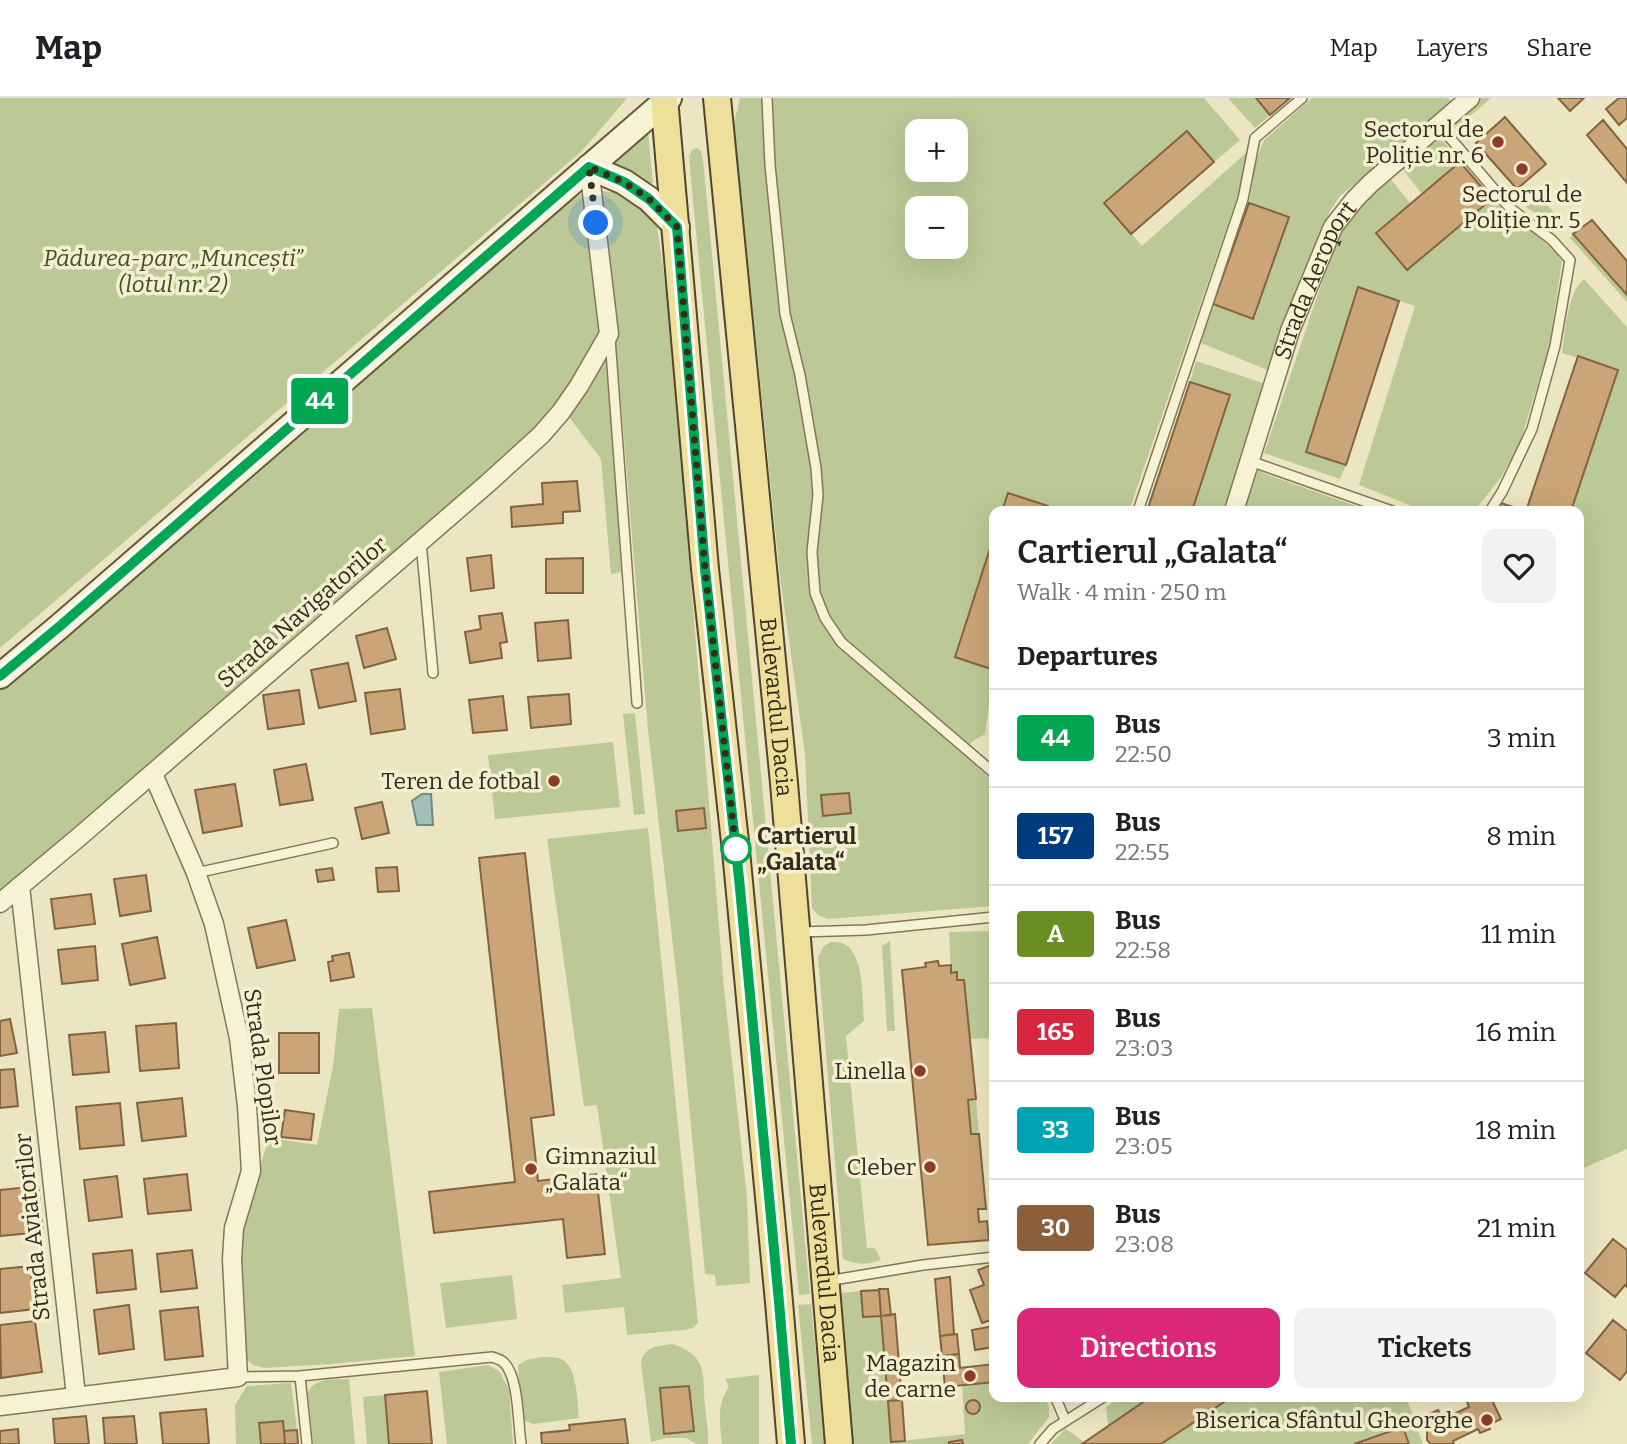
<!DOCTYPE html>
<meta charset="utf-8">
<style>
:root{--surface:#fff;--page:#f2f2f2;--text:#202124;--muted:#757577;--line:#e0e0e0;--accent:#db2777}
body{margin:0;font-family:Bitter,serif;background:var(--page);color:var(--text);height:100vh;display:flex;flex-direction:column;font-size:26px;white-space:nowrap}
*{box-sizing:border-box;margin:0}
p{font-size:23px;color:var(--muted)}
.icon{flex:none;width:38px;height:38px;fill:none;stroke:currentColor;stroke-width:2;stroke-linecap:round;stroke-linejoin:round}
.map{position:relative;flex:1;overflow:hidden}
.side{position:absolute;left:989px;top:408px;width:595px;height:896px;display:flex;flex-direction:column;background:var(--surface);border-radius:14px;box-shadow:0 7px 28px #0002}
.side>*{flex:none}
.badge{padding:0 14px;border-radius:5px;font-size:24px;line-height:46px}
.fabs{position:absolute;left:905px;top:21px;display:grid;gap:14px}
.fabs a{display:grid;place-items:center;width:63px;height:63px;border-radius:14px;background:var(--surface);box-shadow:0 7px 28px #0002;font-size:35px}
.you{position:absolute;width:35px;height:35px;margin:-18px;border:5px solid #fff;border-radius:50%;background:#1a73e8;box-shadow:0 0 0 10px #1a73e833}
.map>.badge{position:absolute;translate:-50% -50%;box-shadow:0 0 0 4px #fff}
h2{padding:0 28px;font-size:26px;line-height:63px}
.round{display:grid;place-items:center;flex:none;width:74px;height:74px;border-radius:14px;background:var(--page)}
.head{display:flex;align-items:center;justify-content:space-between;height:119px;padding:0 28px}
h1{font-size:33px;font-weight:600;line-height:52px}
.button{display:flex;gap:14px;margin-top:auto;padding:14px 28px}
.button a{flex:1;height:80px;border-radius:14px;background:var(--accent);color:#fff;font-size:28px;font-weight:600;line-height:80px;text-align:center}
.button a+a{background:var(--page);color:var(--text)}
ul{padding:0;list-style:none}
li{display:flex;align-items:center;gap:21px;height:98px;padding:0 28px;border-top:2px solid var(--line)}
li div{flex:1}
li b{display:block;font-size:26px}
li em{font-style:normal}
li .badge{min-width:77px;font-weight:700;text-align:center}
header{display:flex;align-items:center;gap:42px;box-sizing:border-box;height:98px;padding:0 35px;background:var(--surface);border-bottom:2px solid var(--line)}
header strong{font-size:33px}
nav{display:flex;gap:38px;margin-inline-start:auto;font-size:24px}
.map>svg:first-child{display:block}
.green{fill:#bcc996;fill-rule:evenodd}
.water{fill:#a4beba;stroke:#6b8c88;stroke-width:2}
.building{fill:#c9a578;stroke:#836440;stroke-width:2}
.lines{fill:none;stroke-linecap:round;stroke-linejoin:round}
.lane-casing{stroke:#847759;stroke-width:12}
.street-casing{stroke:#847759;stroke-width:21}
.secondary-casing{stroke:#66583d;stroke-width:28}
.primary-casing{stroke:#52442e;stroke-width:30}
.lane{stroke:#f7f2d4;stroke-width:9}
.street{stroke:#f7f2d4;stroke-width:18}
.secondary{stroke:#f7f2d4;stroke-width:24}
.primary{stroke:#eee09a;stroke-width:26}
.line-casing{stroke:#fff;stroke-width:16}
.line{stroke:#00a651;stroke-width:10}
.walk{stroke:#352c1d;stroke-width:7;stroke-dasharray:0 12.6}
.poi-dot{fill:#913a2c;stroke:#f4efd0;stroke-width:2.5}
.stop-dot{fill:#fff;stroke:#00a651;stroke-width:3.5}
.labels{text-anchor:middle;stroke-width:7;stroke-linejoin:round;paint-order:stroke}
.poi-label{font-size:23px;fill:#352c1d;stroke:#f4efd0;text-anchor:end}
.park-label{font-size:23px;font-style:italic;fill:#3f5025;stroke:#f4efd0}
.street-label{font-size:23px;fill:#352c1d;stroke:#f4efd0}
.stop-label{font-size:23px;font-weight:bold;fill:#352c1d;stroke:#f4efd0;text-anchor:start}
</style>
<header>
<strong>Map</strong>
<nav><a>Map</a><a>Layers</a><a>Share</a></nav>
</header>
<div class="map">
<svg width="1627" height="1346" viewBox="0 0 1627 1346">
<rect width="100%" height="100%" fill="#ece5c1"/>
<!-- green -->
<path class="green" d="M 0,0 L 627,0 L 582,53 L 0,550 Z
M 740,0 L 1204,0 L 1240,42 L 1214,64 L 1187,34 L 1105,105 L 1142,148 L 1247,54 L 1237,100 L 1129,413 L 1058,413 L 1048,408 L 1008,395 L 1002,413 L 994,413 L 994,438 L 955,559 L 994,572 L 985,636 L 973,643 L 962,654 L 994,684 L 994,808 L 828,821 L 818,817 L 812,810 L 805,656 L 780,479 L 734,25 ZM 917,33 L 956,33 L 956,72 L 917,72 ZM 917,110 L 956,110 L 956,149 L 917,149 Z
M 1228,0 L 1256,0 L 1270,17 L 1255,30 Z
M 1312,0 L 1448,0 L 1452,5 L 1340,98 L 1330,113 L 1270,273 L 1201,245 L 1213,206 L 1252,220 L 1288,119 L 1249,105 L 1256,63 L 1264,42 Z
M 1478,0 L 1491,0 L 1455,31 L 1456,20 Z
M 645,32 L 648,35 L 653,85 L 650,86 C 636,76 623,71 606,69 Z
M 1438,36 L 1460,64 L 1422,96 L 1400,68 Z
M 697,50 L 701,53 L 703,61 L 810,1196 L 799,1197 L 693,103 L 689,58 L 692,52 Z
M 1389,79 L 1411,106 L 1376,135 L 1492,101 L 1555,153 L 1562,163 L 1549,249 L 1520,345 L 1500,381 L 1478,408 L 1470,413 L 1425,413 L 1359,387 L 1415,208 L 1359,190 L 1306,353 L 1346,367 L 1340,381 L 1264,355 L 1338,137 L 1355,109 Z
M 600,93 L 614,94 L 631,100 L 645,109 L 657,128 L 665,184 L 684,398 L 724,890 L 747,1100 L 750,1185 L 716,1188 L 715,1177 L 705,1176 L 678,891 L 648,632 L 615,232 Z
M 581,96 L 586,103 L 600,235 L 569,291 L 526,342 L 363,480 L 0,797 L 0,588 L 561,109 Z
M 1538,97 L 1562,123 L 1556,129 L 1526,109 Z
M 1573,136 L 1627,197 L 1627,204 L 1570,140 Z
M 1584,181 L 1627,229 L 1627,1051 L 1579,1072 L 1578,413 L 1571,413 L 1618,272 L 1562,255 C 1565,234 1567,195 1584,181 Z
M 607,249 L 621,474 L 611,476 L 601,361 L 568,318 Z
M 1196,263 L 1269,287 L 1227,413 L 1192,413 L 1230,297 L 1190,284 Z
M 1258,372 L 1271,378 L 1370,413 L 1244,413 Z
M 635,615 L 645,716 L 634,717 L 623,616 Z
M 613,644 L 620,709 L 495,721 L 488,657 Z
M 648,730 L 698,1225 L 693,1230 L 685,1232 L 627,1237 L 624,1209 L 565,1215 L 562,1187 L 621,1180 L 597,1007 L 584,1008 L 547,741 Z
M 994,833 L 994,940 L 970,941 L 964,882 L 957,882 L 956,874 L 951,875 L 949,834 Z
M 890,843 L 895,933 L 887,933 L 882,848 Z
M 831,844 C 832,844 841,844 842,845 C 865,853 862,903 864,923 L 846,938 L 867,1150 L 875,1150 L 881,1162 C 867,1167 856,1167 843,1161 L 818,859 L 824,848 Z
M 372,910 L 415,1258 L 331,1266 L 264,1270 L 253,1267 L 243,1257 L 236,1145 L 269,1040 L 317,1047 L 333,968 L 339,911 Z
M 976,1001 L 979,1036 L 971,1036 L 968,1002 Z
M 512,1177 L 517,1221 L 446,1230 L 440,1185 Z
M 861,1193 L 863,1219 L 881,1218 L 891,1344 L 965,1336 L 962,1287 L 994,1284 L 994,1298 L 1045,1299 L 1049,1309 L 1049,1319 L 1028,1346 L 852,1346 L 841,1224 L 841,1195 Z
M 811,1206 L 825,1346 L 812,1346 L 798,1207 Z
M 673,1246 C 709,1259 702,1276 705,1308 C 706,1320 709,1334 708,1346 L 697,1346 L 686,1340 L 666,1340 L 651,1344 L 641,1265 C 644,1248 658,1248 673,1246 Z
M 542,1259 C 547,1259 554,1259 559,1260 C 578,1266 577,1303 579,1320 L 533,1326 L 525,1323 L 521,1312 L 518,1267 L 527,1262 Z
M 488,1267 L 499,1273 L 509,1291 L 513,1346 L 447,1346 L 439,1274 Z
M 759,1277 L 759,1346 L 722,1346 C 720,1324 716,1309 729,1289 L 725,1281 Z
M 349,1281 L 355,1346 L 313,1346 L 308,1294 C 316,1279 333,1282 349,1281 Z
M 291,1285 L 297,1332 L 284,1333 L 259,1326 L 261,1346 L 236,1346 L 235,1307 L 247,1288 Z
M 385,1297 L 389,1346 L 367,1346 L 363,1299 Z
M 1233,1298 L 1406,1299 L 1423,1346 L 1161,1346 Z
M 1121,1299 L 1152,1299 L 1108,1328 L 1106,1309 Z
M 1065,1331 L 1066,1331 L 1084,1344 L 1082,1346 L 1051,1346 Z"/>
<!-- water -->
<path class="water" d="M 422,696 L 431,696 L 433,727 L 417,727 L 412,703 Z"/>
<!-- building -->
<path class="building" d="M 1256,0 L 1290,0 L 1270,17 Z
M 1558,0 L 1584,0 L 1570,13 Z
M 1619,0 L 1627,0 L 1627,20 L 1619,27 L 1606,11 Z
M 1505,19 L 1546,66 L 1517,91 L 1476,45 Z
M 1603,22 L 1627,51 L 1627,85 L 1587,37 Z
M 1187,33 L 1214,64 L 1131,136 L 1104,105 Z
M 1460,64 L 1492,101 L 1407,172 L 1376,135 Z
M 1249,105 L 1289,119 L 1253,221 L 1213,206 Z
M 1592,122 L 1627,163 L 1627,197 L 1573,136 Z
M 1358,189 L 1399,203 L 1346,367 L 1306,354 Z
M 1578,258 L 1618,272 L 1571,413 L 1498,413 L 1501,405 L 1526,413 Z
M 1190,284 L 1230,297 L 1192,413 L 1147,413 Z
M 577,383 L 580,413 L 563,414 L 563,425 L 512,429 L 511,409 L 543,406 L 542,385 Z
M 1008,395 L 1048,408 L 1047,413 L 1002,413 Z
M 994,438 L 994,572 L 955,559 Z
M 491,457 L 494,490 L 471,493 L 467,460 Z
M 583,460 L 583,495 L 546,495 L 546,461 Z
M 502,515 L 507,544 L 500,545 L 502,560 L 470,565 L 465,534 L 481,531 L 479,518 Z
M 568,522 L 571,560 L 538,563 L 535,525 Z
M 387,530 L 396,561 L 364,570 L 356,538 Z
M 348,565 L 356,603 L 319,610 L 311,572 Z
M 400,591 L 405,631 L 371,636 L 365,595 Z
M 299,592 L 304,626 L 268,631 L 263,597 Z
M 569,596 L 571,626 L 531,630 L 528,599 Z
M 503,598 L 507,632 L 473,635 L 469,602 Z
M 306,666 L 313,702 L 280,707 L 274,672 Z
M 235,686 L 242,728 L 203,735 L 195,692 Z
M 849,695 L 851,715 L 823,718 L 821,697 Z
M 382,704 L 389,735 L 362,741 L 355,710 Z
M 704,710 L 706,730 L 678,733 L 676,713 Z
M 525,755 L 554,1017 L 531,1020 L 538,1083 L 596,1076 L 605,1156 L 567,1160 L 563,1121 L 434,1135 L 429,1094 L 515,1084 L 479,760 Z
M 397,769 L 399,793 L 378,794 L 376,770 Z
M 332,770 L 334,782 L 318,784 L 316,772 Z
M 146,777 L 151,813 L 120,818 L 114,781 Z
M 91,796 L 95,826 L 55,831 L 51,801 Z
M 286,822 L 295,862 L 257,870 L 248,830 Z
M 157,839 L 165,880 L 130,887 L 122,846 Z
M 95,848 L 98,882 L 62,886 L 58,852 Z
M 349,855 L 354,879 L 331,883 L 328,864 L 333,863 L 332,858 Z
M 938,863 L 939,868 L 951,867 L 951,875 L 957,874 L 957,882 L 964,882 L 976,1001 L 968,1002 L 971,1036 L 979,1036 L 986,1111 L 978,1111 L 979,1124 L 987,1123 L 989,1142 L 928,1147 L 902,872 L 926,869 L 925,865 Z
M 10,921 L 17,955 L 0,958 L 0,923 Z
M 176,925 L 179,970 L 140,973 L 136,928 Z
M 105,934 L 109,974 L 73,977 L 69,937 Z
M 279,935 L 319,935 L 319,975 L 279,975 Z
M 14,971 L 18,1008 L 0,1010 L 0,972 Z
M 182,1000 L 186,1038 L 142,1043 L 137,1005 Z
M 120,1005 L 124,1047 L 80,1051 L 76,1009 Z
M 285,1012 L 314,1016 L 311,1042 L 281,1039 Z
M 187,1076 L 191,1112 L 148,1116 L 144,1081 Z
M 117,1078 L 122,1119 L 89,1123 L 84,1082 Z
M 38,1088 L 43,1134 L 0,1138 L 0,1092 Z
M 1613,1141 L 1627,1152 L 1627,1189 L 1625,1187 L 1615,1199 L 1585,1175 Z
M 132,1152 L 136,1191 L 97,1195 L 93,1156 Z
M 192,1152 L 197,1190 L 161,1194 L 157,1156 Z
M 991,1167 L 994,1174 L 994,1221 L 982,1225 L 970,1192 L 984,1187 L 978,1172 Z
M 30,1168 L 35,1211 L 0,1215 L 0,1171 Z
M 950,1179 L 954,1236 L 940,1238 L 935,1181 Z
M 879,1191 L 888,1191 L 891,1217 L 881,1218 Z
M 879,1192 L 881,1218 L 863,1219 L 861,1193 Z
M 129,1207 L 134,1251 L 99,1256 L 94,1212 Z
M 198,1209 L 203,1258 L 165,1262 L 160,1213 Z
M 895,1216 L 902,1302 L 888,1303 L 881,1218 Z
M 1613,1222 L 1627,1233 L 1627,1273 L 1620,1282 L 1586,1255 Z
M 35,1223 L 42,1274 L 1,1280 L 0,1227 Z
M 994,1228 L 994,1249 L 975,1252 L 972,1232 Z
M 957,1236 L 959,1256 L 942,1258 L 940,1238 Z
M 959,1256 L 960,1270 L 994,1266 L 994,1284 L 945,1289 L 942,1258 Z
M 689,1288 L 694,1333 L 664,1336 L 660,1290 Z
M 427,1293 L 432,1346 L 389,1346 L 385,1297 Z
M 1152,1298 L 1233,1298 L 1161,1346 L 1082,1346 Z
M 1488,1298 L 1490,1298 L 1501,1321 L 1488,1327 L 1490,1331 L 1480,1335 L 1478,1331 L 1453,1343 L 1454,1346 L 1431,1346 L 1427,1342 L 1427,1333 L 1432,1327 L 1427,1317 L 1438,1312 L 1443,1321 L 1469,1309 L 1467,1304 L 1476,1300 L 1478,1303 Z
M 902,1302 L 905,1343 L 891,1344 L 888,1303 Z
M966 1309a7 7 0 1 1 14 0a7 7 0 1 1-14 0Z
M 206,1311 L 209,1346 L 163,1346 L 160,1315 Z
M 86,1318 L 89,1346 L 55,1346 L 53,1321 Z
M 134,1318 L 137,1346 L 105,1346 L 103,1320 Z
M 625,1321 L 628,1346 L 542,1346 L 541,1335 L 570,1332 L 569,1327 Z
M 283,1323 L 285,1346 L 261,1346 L 259,1325 Z
M 1403,1329 L 1409,1346 L 1354,1346 Z
M 18,1331 L 19,1346 L 0,1346 L 0,1333 Z
M 297,1332 L 298,1346 L 285,1346 L 284,1333 Z
M 962,1342 L 963,1346 L 949,1346 L 949,1344 Z"/>
<g class="lines">
<!-- lane casing -->
<g class="lane-casing">
<path id="lane" d="M 767,0 L 770,67 L 785,216 L 800,277 L 816,370 L 818,397 L 812,454 L 815,495 L 825,520 L 841,544 L 994,675
M 1439,27 L 1510,110 L 1552,142 L 1570,162 L 1555,248 L 1532,331 L 1502,394 L 1490,413
M 610,240 L 637,605
M 1250,363 L 1392,413
M 1138,413 L 1243,101 L 1255,40 L 1302,0
M 421,444 L 433,575
M 196,775 L 333,745
M 800,834 L 866,832 L 994,819
M 827,1183 L 923,1167 L 994,1159
M 300,1278 L 307,1346
M 238,1279 L 300,1278 L 492,1259 C 495,1260 499,1261 502,1263 C 519,1275 518,1326 521,1346
M 1055,1298 L 1065,1322
M 1040,1346 L 1053,1331 L 1105,1298"/>
</g>
<!-- street casing -->
<g class="street-casing">
<g id="street">
<path id="s1" d="M 1234,413 L 1290,233 L 1333,129 L 1355,101 L 1371,85 L 1470,0"/>
<path d="M 20,788 L 76,1298"/>
<path d="M 0,805 L 79,739 L 487,386 L 541,337 L 561,314 L 579,288 L 609,236 L 589,69"/>
<path d="M 0,1308 L 238,1279 L 232,1161 L 234,1130 L 251,1073 L 247,1008 L 239,940 L 214,826 L 196,775 L 153,676"/>
</g>
</g>
<!-- secondary casing -->
<g class="secondary-casing">
<path id="secondary" d="M 589,69 L 624,84 L 649,101 L 677,129
M 0,578 L 60,528 L 669,0"/>
</g>
<!-- primary casing -->
<g class="primary-casing">
<g id="primary">
<path d="M 664,0 L 705,471 L 736,753 L 779,1204 L 791,1346"/>
<path id="s2" d="M 717,0 L 784,685 L 839,1346"/>
</g>
</g>
<!-- lane -->
<use href="#lane" class="lane"/>
<!-- street -->
<use href="#street" class="street"/>
<!-- secondary -->
<use href="#secondary" class="secondary"/>
<!-- primary -->
<use href="#primary" class="primary"/>
</g>
<g class="lines">
<!-- line casing -->
<g class="line-casing">
<path id="line" d="M 0,578 L 60,528 L 589,69 L 624,84 L 649,101 L 677,129 L 705,471 L 739,780 L 779,1204 L 791,1346"/>
</g>
<!-- line -->
<use href="#line" class="line"/>
<!-- walk -->
<path class="walk" d="M 596,125 L 589,69 L 624,84 L 649,101 L 677,129 L 705,471 L 736,753 L 736,751"/>
</g>
<!-- markers -->
<g class="poi-dot">
<circle cx="1498" cy="44" r="7"/>
<circle cx="1522" cy="71" r="7"/>
<circle cx="554" cy="683" r="7"/>
<circle cx="920" cy="973" r="7"/>
<circle cx="930" cy="1069" r="7"/>
<circle cx="531" cy="1071" r="7"/>
<circle cx="970" cy="1278" r="7"/>
<circle cx="1487" cy="1322" r="7"/>
</g>
<circle class="stop-dot" cx="736" cy="751" r="14"/>
<g class="labels">
<!-- poi labels -->
<g class="poi-label">
<text x="1484" y="39">Sectorul de<tspan x="1484" dy="26">Poliție nr. 6</tspan></text>
<text x="1522" y="104" text-anchor="middle">Sectorul de<tspan x="1522" dy="26">Poliție nr. 5</tspan></text>
<text x="540" y="691">Teren de fotbal</text>
<text x="906" y="981">Linella</text>
<text x="545" y="1066" text-anchor="start">Gimnaziul<tspan x="545" dy="26">„Galata“</tspan></text>
<text x="916" y="1077">Cleber</text>
<text x="956" y="1273">Magazin<tspan x="956" dy="26">de carne</tspan></text>
<text x="1473" y="1330">Biserica Sfântul Gheorghe</text>
</g>
<!-- park labels -->
<g class="park-label">
<text x="173" y="168">Pădurea-parc „Muncești”<tspan x="173" dy="26">(lotul nr. 2)</tspan></text>
</g>
<!-- street labels -->
<g class="street-label">
<text dy="8" stroke="none"><textPath href="#s1" startOffset="245">Strada Aeroport</textPath></text>
<text transform="translate(302 514) rotate(-41)" y="8">Strada Navigatorilor</text>
<text dy="8" stroke="none"><textPath href="#s2" startOffset="612">Bulevardul Dacia</textPath></text>
<text transform="translate(263 969) rotate(82)" y="8">Strada Plopilor</text>
<text transform="translate(32 1129) rotate(-96)" y="8">Strada Aviatorilor</text>
<text dy="8" stroke="none"><textPath href="#s2" startOffset="1180">Bulevardul Dacia</textPath></text>
</g>
<!-- stop labels -->
<g class="stop-label">
<text x="757" y="746">Cartierul<tspan x="757" dy="26">„Galata“</tspan></text>
</g>
</g>
</svg>
<div class="fabs">
<a>+</a>
<a>−</a>
</div>
<div class="you" style="left:596px;top:125px"></div>
<b class="badge" style="left:320px;top:303px;background:#00a651;color:#fff">44</b>
<section class="side">
<div class="head"><div><h1>Cartierul „Galata“</h1><p>Walk · 4 min · 250 m</p></div><a class="round"><svg class="icon" aria-label="heart" viewBox="0 0 24 24"><path d="M12 20l-8-8c-3-5 5-10 8-4 3-6 11-1 8 4z"/></svg></a></div>
<h2>Departures</h2>
<ul>
<li><span class="badge" style="background:#00a651;color:#fff">44</span><div><b>Bus</b><p>22:50</p></div><em>3 min</em></li>
<li><span class="badge" style="background:#003b80;color:#fff">157</span><div><b>Bus</b><p>22:55</p></div><em>8 min</em></li>
<li><span class="badge" style="background:#6b8e23;color:#fff">A</span><div><b>Bus</b><p>22:58</p></div><em>11 min</em></li>
<li><span class="badge" style="background:#d7263d;color:#fff">165</span><div><b>Bus</b><p>23:03</p></div><em>16 min</em></li>
<li><span class="badge" style="background:#00a3b4;color:#fff">33</span><div><b>Bus</b><p>23:05</p></div><em>18 min</em></li>
<li><span class="badge" style="background:#8b5e3c;color:#fff">30</span><div><b>Bus</b><p>23:08</p></div><em>21 min</em></li>
</ul>
<div class="button"><a>Directions</a><a>Tickets</a></div>
</section>
</div>
